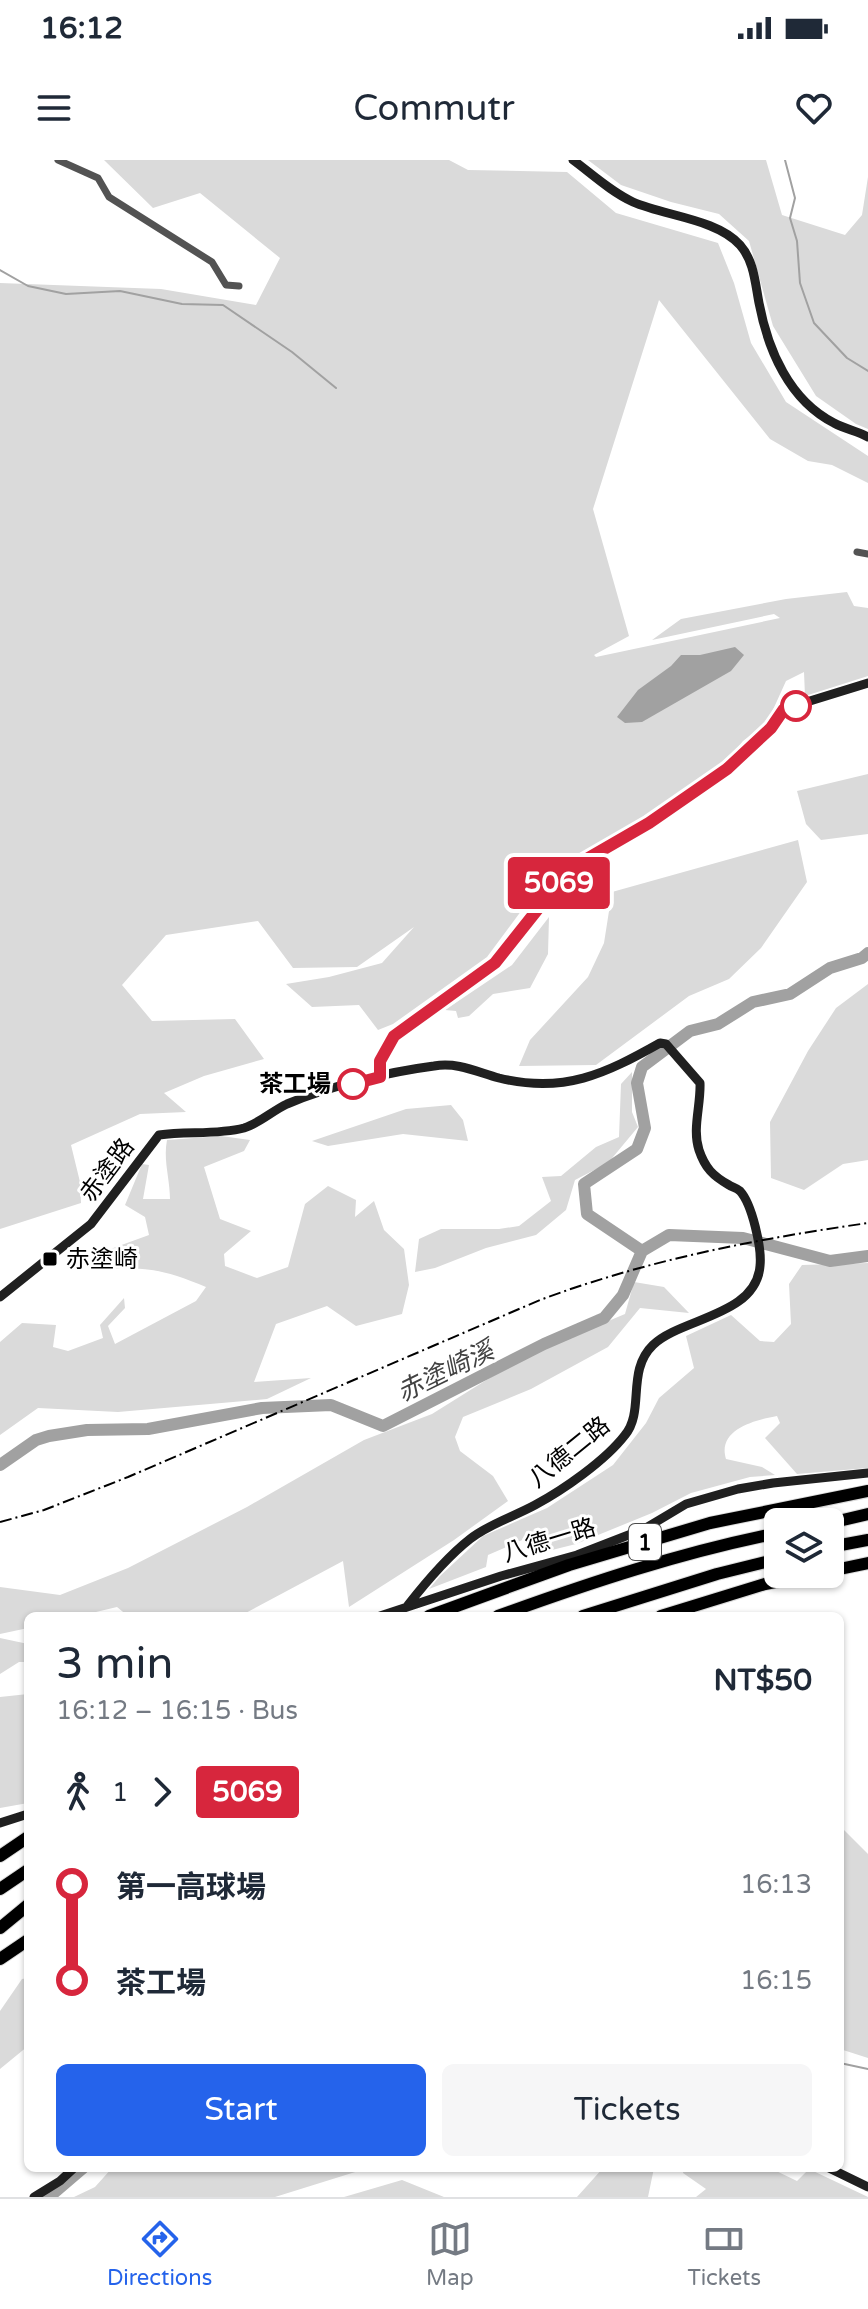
<!DOCTYPE html>
<meta charset="utf-8">
<style>
:root{--surface:#fff;--page:#f6f6f7;--text:#1f2937;--muted:#747a83;--line:#e0e1e3;--accent:#2563eb}
body{margin:0;font-family:"Varela Round","Noto Sans TC",sans-serif;background:var(--page);color:var(--text);height:100vh;display:flex;flex-direction:column;font-size:30px;white-space:nowrap}
*{box-sizing:border-box;margin:0}
p{font-size:26px;color:var(--muted)}
.icon{flex:none;width:44px;height:44px;fill:none;stroke:currentColor;stroke-width:2;stroke-linecap:round;stroke-linejoin:round}
.map{position:relative;flex:1;overflow:hidden}
.side{position:absolute;left:24px;top:1452px;width:820px;height:560px;display:flex;flex-direction:column;background:var(--surface);border-radius:12px;box-shadow:0 2px 6px #0004}
.side>*{flex:none}
.badge{padding:0 16px;border-radius:6px;font-size:28px;line-height:52px}
.fabs{position:absolute;left:764px;top:1348px;display:grid;gap:16px}
.fabs a{display:grid;place-items:center;width:80px;height:80px;border-radius:12px;background:var(--surface);box-shadow:0 2px 6px #0004;font-size:40px}
.map>.badge{position:absolute;translate:-50% -50%;box-shadow:0 0 0 4px #fff}
.legs{display:flex;align-items:center;gap:12px;height:88px;padding:0 32px;font-size:26px}
.legs p{margin-inline-start:auto}
.summary{display:flex;align-items:center;justify-content:space-between;height:136px;padding:0 32px}
h1{font-size:44px;font-weight:600;line-height:60px}
.button{display:flex;gap:16px;margin-top:auto;padding:16px 32px}
.button a{flex:1;height:92px;border-radius:12px;background:var(--accent);color:#fff;font-size:32px;font-weight:600;line-height:92px;text-align:center}
.button a+a{background:var(--page);color:var(--text)}
ul{padding:0 32px;list-style:none}
li{display:flex;align-items:center;gap:28px;height:96px;font-size:30px}
li i{display:grid;place-items:center;width:12px;height:100%;margin:0 10px;background:currentColor}
li i::after{content:'';width:20px;height:20px;margin:-10px;border:6px solid;border-radius:50%;background:var(--surface)}
li p{margin-inline-start:auto}
li:first-child i{background:linear-gradient(#0000 50%,currentColor 0)}
li:last-child i{background:linear-gradient(currentColor 50%,#0000 0)}
.status{display:flex;justify-content:space-between;align-items:center;height:56px;padding:0 40px;background:var(--surface);direction:ltr}
.status svg{height:22px;fill:currentColor}
header{display:flex;justify-content:space-between;align-items:center;height:104px;padding:0 32px;background:var(--surface);font-size:36px;font-weight:600}
.dock{display:flex;justify-content:space-around;align-items:center;height:112px;border-top:2px solid var(--line);background:var(--surface);font-size:22px;color:var(--muted)}
.dock a{display:grid;justify-items:center;gap:4px}
.dock .active{color:var(--accent)}
.map>svg:first-child{display:block}
.green{fill:#dadada}
.water{fill:#a1a1a1}
.lines{fill:none;stroke-linecap:round;stroke-linejoin:round}
.stream{stroke:#a1a1a1;stroke-width:2}
.river{stroke:#a1a1a1;stroke-width:12}
.highway-casing{stroke:#dbdbdb;stroke-width:14}
.street{stroke:#535353;stroke-width:7}
.secondary{stroke:#202020;stroke-width:9}
.highway{stroke:#000;stroke-width:12}
.rail{stroke:#000;stroke-width:2;stroke-dasharray:12 4 2 4;stroke-linecap:butt}
.line-1-casing{stroke:#fff;stroke-width:18}
.line-1{stroke:#d7263d;stroke-width:12}
.stop-1-dot{fill:#fff;stroke:#d7263d;stroke-width:4}
.poi-dot{fill:#000;stroke:#fff;stroke-width:3}
.labels{text-anchor:middle;stroke-width:6;stroke-linejoin:round;paint-order:stroke}
.shield{fill:#fff;stroke:#4c4c4c;stroke-width:2}
.shield-label{font-size:22px;font-weight:bold;fill:#000}
.stop-label{font-size:24px;font-weight:bold;fill:#000;stroke:#fff;text-anchor:end}
.street-label{font-size:24px;fill:#000;stroke:#fff}
.poi-label{font-size:24px;fill:#000;stroke:#fff;text-anchor:start}
.water-label{font-size:26px;font-style:italic;fill:#424242;stroke:#fff}
</style>
<div class="status"><b>16:12</b><svg viewBox="0 0 49 12"><path d="M0 12V9h3v3zM5 12V6h3v6zM10 12V3h3v9zM15 12V0h3v12zM26 1h20v11H26zM47 4h2v5h-2z"/></svg></div>
<header><svg class="icon" aria-label="menu" viewBox="0 0 24 24"><path d="M4 6h16M4 12h16M4 18h16"/></svg>Commutr<svg class="icon" aria-label="heart" viewBox="0 0 24 24"><path d="M12 20l-8-8c-3-5 5-10 8-4 3-6 11-1 8 4z"/></svg></header>
<div class="map">
<svg width="868" height="2037" viewBox="0 0 868 2037">
<rect width="100%" height="100%" fill="#fff"/>
<!-- green -->
<path class="green" d="M 104,0 L 449,0 L 468,10 L 567,12 L 616,53 L 718,83 L 734,123 L 751,183 L 786,242 L 868,296 L 868,323 L 832,305 L 808,301 L 770,279 L 659,140 L 593,349 L 629,476 L 594,495 L 596,497 L 780,458 L 774,454 L 652,480 L 681,459 L 786,439 L 847,432 L 854,446 L 868,448 L 868,516 L 805,536 L 804,512 L 786,521 L 767,563 L 743,581 L 730,597 L 659,649 L 547,716 L 487,797 L 393,864 L 378,870 L 359,845 L 312,847 L 286,824 L 329,817 L 382,803 L 414,767 L 357,807 L 293,808 L 258,761 L 166,775 L 122,825 L 152,861 L 235,859 L 264,899 L 204,916 L 164,933 L 186,952 L 140,954 L 71,985 L 80,1022 L 81,1043 L 0,1069 L 0,123 L 161,129 L 256,145 L 280,98 L 200,33 L 153,48 Z
M 588,0 L 766,0 L 782,55 L 845,75 L 862,55 L 868,17 L 868,269 L 856,264 L 816,236 L 773,166 L 749,81 L 719,54 L 671,42 L 621,25 Z
M 868,614 L 868,674 L 821,680 L 806,664 L 797,631 Z
M 798,680 L 807,722 L 761,788 L 729,819 L 689,836 L 596,905 L 519,906 L 530,880 L 588,817 L 604,783 L 612,732 Z
M 549,757 L 548,794 L 530,828 L 493,834 L 469,856 L 458,858 L 456,851 L 445,850 L 512,805 Z
M 868,824 L 868,1000 L 843,1004 L 804,1030 L 771,1018 L 770,962 L 808,891 L 836,848 Z
M 632,912 L 632,952 L 638,967 L 608,1003 L 575,1020 L 566,1050 L 536,1075 L 486,1088 L 435,1108 L 415,1112 L 419,1079 L 441,1069 L 499,1069 L 519,1066 L 551,1041 L 542,1017 L 561,1016 L 596,987 L 619,977 L 621,924 Z
M 451,945 L 463,960 L 468,981 L 403,974 L 328,986 L 312,981 L 406,949 Z
M 221,976 L 250,980 L 244,991 L 204,1007 L 220,1059 L 251,1071 L 224,1094 L 225,1106 L 257,1118 L 288,1107 L 305,1044 L 328,1026 L 356,1040 L 355,1057 L 374,1041 L 384,1070 L 404,1089 L 409,1125 L 402,1154 L 356,1166 L 327,1146 L 276,1164 L 254,1222 L 311,1218 L 267,1239 L 118,1252 L 38,1248 L 0,1275 L 0,1182 L 22,1163 L 56,1165 L 53,1187 L 68,1191 L 103,1178 L 100,1165 L 124,1138 L 125,1148 L 108,1166 L 115,1184 L 196,1141 L 206,1127 C 161,1108 138,1105 90,1111 L 94,1095 L 149,1075 L 145,1057 L 125,1045 L 142,1004 L 149,1005 L 143,1039 L 170,1039 C 170,1019 163,1000 167,980 Z
M 868,1103 L 868,1308 L 797,1314 L 765,1278 L 780,1263 L 777,1256 C 754,1260 717,1270 726,1299 L 762,1307 L 775,1315 L 750,1317 L 691,1333 L 652,1353 L 576,1384 L 540,1393 L 536,1374 L 488,1395 L 486,1407 L 429,1429 L 440,1416 L 483,1376 L 547,1348 L 613,1305 L 646,1263 L 659,1238 L 694,1208 L 686,1176 L 731,1155 L 760,1181 L 774,1182 L 791,1164 L 789,1124 L 802,1105 Z
M 634,1122 L 664,1127 L 689,1153 L 640,1148 L 608,1187 L 531,1229 L 463,1257 L 455,1277 L 460,1291 L 493,1316 L 508,1341 L 454,1380 L 349,1447 L 343,1401 L 240,1456 L 128,1456 L 117,1447 L 79,1456 L 28,1456 L 28,1468 L 0,1474 L 0,1427 L 60,1435 L 128,1408 L 247,1347 L 364,1280 L 432,1254 L 525,1196 L 625,1154 Z
M 0,1478 L 28,1484 L 28,1502 L 19,1502 L 0,1514 Z
M 28,1534 L 28,1643 L 0,1648 L 0,1537 Z
M 840,1666 L 868,1694 L 868,1898 L 840,1889 Z
M 28,1818 L 28,1886 L 0,1909 L 0,1851 L 22,1819 Z
M 112,2008 L 368,2008 L 275,2037 L 74,2037 L 95,2027 Z
M 603,2008 L 654,2008 L 648,2037 L 577,2037 Z
M 684,2008 L 770,2008 L 797,2021 L 809,2009 L 868,2037 L 696,2037 L 706,2029 L 683,2013 Z
M 402,2020 L 444,2037 L 344,2037 Z"/>
<!-- water -->
<path class="water" d="M 735,487 L 744,495 L 731,511 L 642,562 L 625,563 L 617,557 L 638,530 L 671,506 L 681,495 L 700,495 Z"/>
<g class="lines">
<!-- stream -->
<path class="stream" d="M 785,0 L 795,38 L 790,58 L 797,81 L 800,123 L 814,163 L 847,198 L 868,211
M 0,110 L 28,126 L 66,134 L 120,131 L 182,144 L 223,145 L 292,192 L 336,228
M 840,1903 L 868,1909"/>
<!-- river -->
<path class="river" d="M 642,1091 L 587,1054 L 584,1024 L 637,989 L 645,968 L 637,923 L 642,907 L 690,871 L 718,864 L 753,842 L 790,834 L 830,808 L 862,798 L 868,793
M 0,1305 L 36,1280 L 49,1276 L 87,1270 L 148,1269 L 262,1248 L 331,1245 L 383,1266 L 544,1184 L 604,1158 L 623,1135 L 642,1091 L 669,1075 L 743,1078 L 830,1101 L 868,1096
M 49,2037 L 83,2008"/>
<!-- highway casing -->
<g class="highway-casing">
<path id="highway" d="M 830,1363 L 868,1354
M 830,1387 L 868,1380
M 830,1411 L 868,1403
M 429,1456 L 569,1405 L 710,1363 L 868,1331
M 498,1456 C 589,1423 682,1392 778,1373
M 583,1456 L 717,1414 L 778,1399
M 661,1456 L 765,1424 L 816,1414
M 0,1696 L 28,1677
M 0,1729 L 28,1710
M 0,1768 L 28,1745
M 0,1799 L 28,1780"/>
</g>
<!-- street -->
<path class="street" d="M 58,0 L 98,18 L 109,37 L 212,102 L 226,125 L 239,126
M 857,392 L 868,394"/>
<!-- secondary -->
<path class="secondary" d="M 573,0 C 592,14 611,32 633,42 C 665,56 717,59 740,85 C 754,101 755,122 759,143 C 768,190 789,240 834,263 C 845,269 857,271 868,277
M 380,917 L 380,901 L 394,876 L 495,803 L 553,730 L 585,700 L 649,663 L 727,609 L 771,568 L 784,549 L 868,523
M 0,1137 L 91,1064 L 159,975 C 187,971 217,975 244,968 C 260,963 272,951 287,944 C 330,926 388,912 434,906 C 458,902 477,912 499,918 C 564,934 605,914 660,883 L 666,884 L 700,923 C 701,945 692,969 699,990 C 705,1008 713,1016 729,1025 C 732,1027 737,1028 740,1031 C 752,1044 762,1088 760,1106 C 756,1156 681,1158 653,1185 C 626,1211 645,1251 625,1275 C 605,1301 563,1330 535,1345 C 513,1357 489,1364 470,1379 C 447,1397 426,1422 408,1445
M 380,1456 L 501,1416 L 577,1395 L 644,1369 L 686,1344 L 738,1329 L 773,1323 L 868,1313
M 0,1663 L 28,1654
M 829,2008 L 868,2027
M 34,2037 L 60,2021 L 74,2008"/>
<!-- highway -->
<use href="#highway" class="highway"/>
<!-- rail -->
<path class="rail" d="M 0,1362 L 44,1350 L 128,1317 L 540,1140 C 647,1100 756,1079 868,1063"/>
</g>
<g class="lines">
<!-- line-1 casing -->
<g class="line-1-casing">
<path id="line-1" d="M 353,924 L 380,917 L 380,901 L 394,876 L 495,803 L 553,730 L 570,713 L 585,700 L 649,663 L 727,609 L 771,568 L 784,549 L 796,546"/>
</g>
<!-- line-1 -->
<use href="#line-1" class="line-1"/>
</g>
<!-- markers -->
<g class="stop-1-dot">
<circle cx="796" cy="546" r="14"/>
<circle cx="353" cy="924" r="14"/>
</g>
<rect class="poi-dot" x="42" y="1091" width="16" height="16" rx="4"/>
<g class="labels">
<!-- shield labels -->
<rect class="shield" x="629" y="1364" width="32" height="36" rx="6"/>
<g class="shield-label">
<text x="645" y="1390">1</text>
</g>
<!-- stop labels -->
<g class="stop-label">
<text x="331" y="932">茶工場</text>
</g>
<!-- street labels -->
<g class="street-label">
<text transform="translate(107 1010) rotate(-53)" y="8">赤塗路</text>
<text transform="translate(569 1292) rotate(-39)" y="8">八德二路</text>
<text transform="translate(549 1380) rotate(-17)" y="8">八德一路</text>
</g>
<!-- poi labels -->
<g class="poi-label">
<text x="66" y="1107">赤塗崎</text>
</g>
<!-- water labels -->
<g class="water-label">
<text transform="translate(445 1211) rotate(-26)" y="9">赤塗崎溪</text>
</g>
</g>
</svg>
<div class="fabs">
<a><svg class="icon" aria-label="layers" viewBox="0 0 24 24"><path d="M12 4l9 5-9 5-9-5zM3 14l9 5 9-5"/></svg></a>
</div>
<b class="badge" style="left:559px;top:723px;background:#d7263d;color:#fff">5069</b>
<section class="side">
<div class="summary"><div><h1>3 min</h1><p>16:12 – 16:15 · Bus</p></div><b>NT$50</b></div>
<div class="legs"><svg class="icon" aria-label="walk" viewBox="0 0 24 24"><circle cx="13" cy="4" r="2"/><path d="M13 8l-2 6 4 7M11 14l-3 7M7 12l3-4h3l4 4"/></svg>1<svg class="icon" aria-label="forward" viewBox="0 0 24 24"><path d="M9 5l7 7-7 7"/></svg><b class="badge" style="background:#d7263d;color:#fff">5069</b></div>
<ul>
<li><i style="color:#d7263d"></i><b>第一高球場</b><p>16:13</p></li>
<li><i style="color:#d7263d"></i><b>茶工場</b><p>16:15</p></li>
</ul>
<div class="button"><a>Start</a><a>Tickets</a></div>
</section>
</div>
<nav class="dock">
<a class="active"><svg class="icon" aria-label="directions" viewBox="0 0 24 24"><path d="M12 3l9 9-9 9-9-9zM9 14v-3h6M13 9l2 2-2 2"/></svg>Directions</a>
<a><svg class="icon" aria-label="map" viewBox="0 0 24 24"><path d="M3 6l6-2 6 2 6-2v14l-6 2-6-2-6 2zM9 4v14M15 6v14"/></svg>Map</a>
<a><svg class="icon" aria-label="tickets" viewBox="0 0 24 24"><path d="M3 7h18v10H3zM15 7v10"/></svg>Tickets</a>
</nav>
